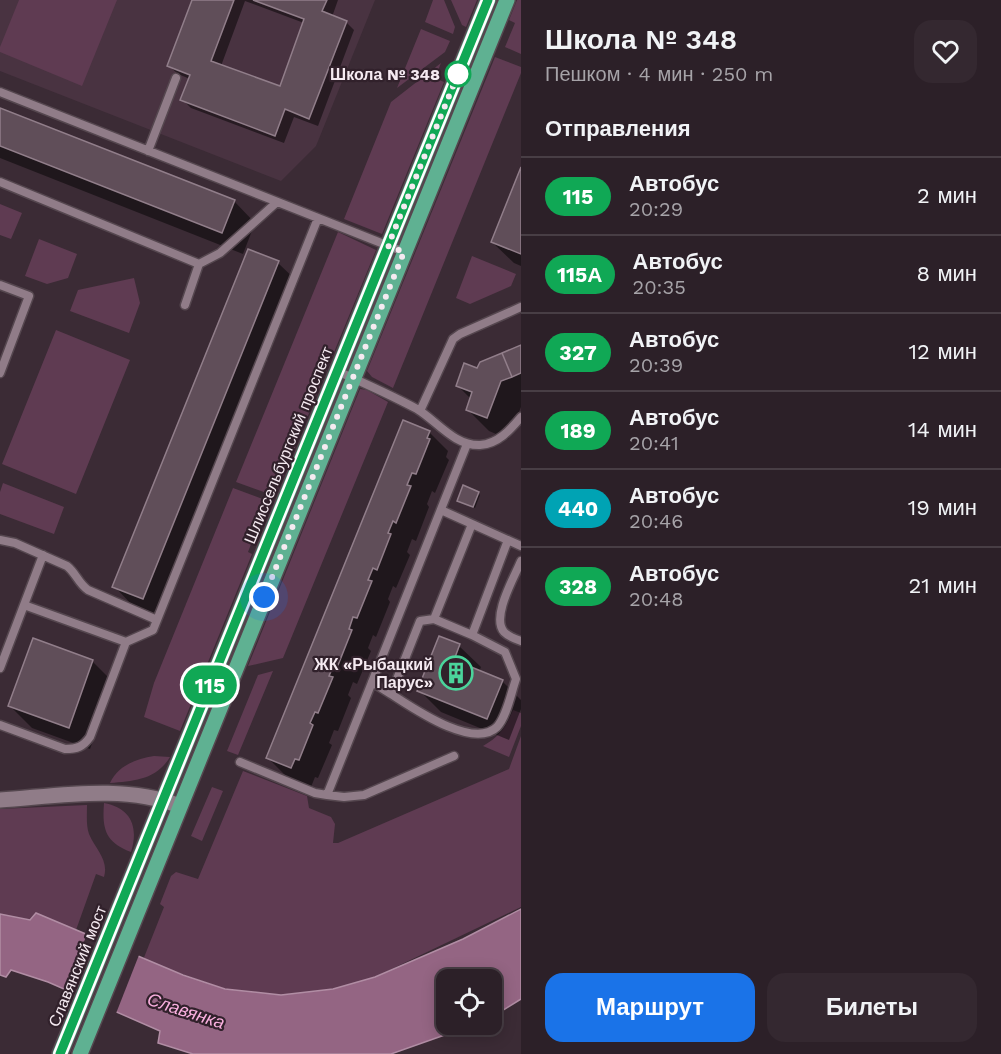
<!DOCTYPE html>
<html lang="ru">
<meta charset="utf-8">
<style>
:root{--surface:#2c2028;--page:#342830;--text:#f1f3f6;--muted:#a6a3a8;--line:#483e45;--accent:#1a73e8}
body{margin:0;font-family:"Work Sans",sans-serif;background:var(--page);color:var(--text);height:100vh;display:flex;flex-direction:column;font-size:22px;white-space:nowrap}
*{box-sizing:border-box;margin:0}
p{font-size:20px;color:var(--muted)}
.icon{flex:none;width:33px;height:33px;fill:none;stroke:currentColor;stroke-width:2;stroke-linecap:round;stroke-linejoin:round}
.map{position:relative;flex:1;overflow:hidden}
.sheet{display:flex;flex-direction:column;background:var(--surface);width:480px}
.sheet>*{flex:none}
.badge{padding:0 12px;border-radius:20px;font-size:21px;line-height:39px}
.fabs{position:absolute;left:436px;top:969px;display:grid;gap:12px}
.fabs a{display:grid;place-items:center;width:66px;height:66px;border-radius:12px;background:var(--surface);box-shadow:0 3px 15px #0003,0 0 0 2px var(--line);font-size:30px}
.you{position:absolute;width:30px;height:30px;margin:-15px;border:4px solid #fff;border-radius:50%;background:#1a73e8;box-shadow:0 0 0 9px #1a73e833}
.map>.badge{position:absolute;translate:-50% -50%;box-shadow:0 0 0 3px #fff}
h2{padding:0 24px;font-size:22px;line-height:54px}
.round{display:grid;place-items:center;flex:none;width:63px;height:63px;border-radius:18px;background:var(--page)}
.summary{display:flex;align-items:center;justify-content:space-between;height:102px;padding:0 24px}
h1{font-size:28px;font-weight:600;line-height:45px}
.cta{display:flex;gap:12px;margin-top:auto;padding:12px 24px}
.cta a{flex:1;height:69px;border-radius:18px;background:var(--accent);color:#fff;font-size:24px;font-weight:600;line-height:69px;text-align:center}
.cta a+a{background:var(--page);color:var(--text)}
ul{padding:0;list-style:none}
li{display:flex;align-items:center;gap:18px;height:78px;padding:0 24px;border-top:2px solid var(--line)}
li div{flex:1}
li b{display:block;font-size:22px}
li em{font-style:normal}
li .badge{min-width:66px;font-weight:700;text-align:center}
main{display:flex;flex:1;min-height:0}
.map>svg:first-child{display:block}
.built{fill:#493341}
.green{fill:#5f3b52}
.water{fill:#946583;stroke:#b18da4;stroke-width:1.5}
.pier{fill:#3b2b35}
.shadow{fill:#0007;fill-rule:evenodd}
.building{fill:#604e59;stroke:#917e8a;stroke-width:1.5}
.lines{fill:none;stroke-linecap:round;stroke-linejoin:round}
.service-casing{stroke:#55474f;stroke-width:11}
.tertiary-casing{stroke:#55474f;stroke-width:18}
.primary-casing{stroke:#55474f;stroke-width:18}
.service{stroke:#907c88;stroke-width:8}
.tertiary{stroke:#907c88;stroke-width:15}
.primary{stroke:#5fb192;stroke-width:15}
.line-casing{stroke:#fff;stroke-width:14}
.line{stroke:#10a855;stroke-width:9}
.walk{stroke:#f5eaf1;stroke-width:6;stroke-dasharray:0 10.8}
.stop-dot{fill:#fff;stroke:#10a855;stroke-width:3}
.labels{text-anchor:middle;stroke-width:4.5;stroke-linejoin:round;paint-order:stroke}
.stop-label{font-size:16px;font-weight:bold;fill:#f5eaf1;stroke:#31212b;text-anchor:end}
.street-label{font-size:16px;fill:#f5eaf1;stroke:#31212b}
.poi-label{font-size:16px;font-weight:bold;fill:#f5eaf1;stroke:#31212b;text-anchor:end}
.water-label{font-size:18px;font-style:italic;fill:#fab0df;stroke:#31212b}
</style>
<main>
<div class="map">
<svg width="521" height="1054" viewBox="0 0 521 1054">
<rect width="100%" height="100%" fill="#3b2b35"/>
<!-- built -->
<path class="built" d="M 0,0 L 375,0 L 316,146 L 281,181 L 0,71 Z"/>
<!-- green -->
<path class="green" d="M 19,0 L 117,0 L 82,86 L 0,52 L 0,47 Z
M 433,0 L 444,0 L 455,27 L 453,34 L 425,22 Z
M 451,0 L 477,0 L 466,27 L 462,25 Z
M 517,0 L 521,0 L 521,54 L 505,47 L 515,23 L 509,20 Z
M 421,29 L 450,41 L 445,52 L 397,88 Z
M 495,57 L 521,67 L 521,73 L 393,388 L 372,377 L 367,371 Z
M 441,63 L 435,78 L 444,82 L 382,234 L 344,219 L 391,102 Z
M 0,204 L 22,213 L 11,239 L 0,235 Z
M 338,232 L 376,250 L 275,496 L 236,482 Z
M 39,239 L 77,254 L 68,278 L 47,284 L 25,276 Z
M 472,256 L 516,274 L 511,286 L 470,304 L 456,298 Z
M 134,278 L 140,303 L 129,333 L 70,311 L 78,290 Z
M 56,330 L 130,360 L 76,494 L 2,464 Z
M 360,389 L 367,390 L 388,402 L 283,658 L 248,666 Z
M 3,483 L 64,507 L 54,534 L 0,514 L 0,492 Z
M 233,488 L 268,501 L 248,552 L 252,554 L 180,731 L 144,717 L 154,683 Z
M 273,671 L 238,755 L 227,751 L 258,675 Z
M 513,710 L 521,713 L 521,726 L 509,757 L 483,746 C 500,736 505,729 513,710 Z
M 521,736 L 521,907 L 375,977 L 333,989 L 281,995 L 225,989 L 143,960 L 164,907 L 160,904 L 171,876 L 176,872 L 198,879 L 243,771 L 307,796 L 309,808 L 331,817 L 335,824 L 333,843 L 338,843 L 509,769 Z
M 154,756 L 170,757 C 156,780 134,781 110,783 C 118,766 135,759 154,756 Z
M 212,787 L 223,791 L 202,841 L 191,836 Z
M 104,803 C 131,808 139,827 131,852 C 105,842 102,829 104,803 Z
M 87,805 C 87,815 86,825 89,834 C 96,850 109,860 104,877 L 96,874 L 76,930 L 36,914 L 30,920 L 0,914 L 0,809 Z"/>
<!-- water -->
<path class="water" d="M 521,909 L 521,999 L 492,1017 L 492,980 L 447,980 L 447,1024 L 473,1025 L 391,1054 L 193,1054 L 158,1043 L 160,1031 L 48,982 L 11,970 L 6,977 L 0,975 L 0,914 L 30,920 L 36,913 L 183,975 L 225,989 L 281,995 L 333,989 L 375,977 L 463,939 Z"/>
<!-- pier -->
<path class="pier" d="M 88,932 L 139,955 L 115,1016 L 63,992 Z"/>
<!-- shadow -->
<path class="shadow" d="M 194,0 L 338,0 L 332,17 L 346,22 L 354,30 L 318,126 L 294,117 L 284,143 L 191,108 L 182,99 L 190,79 L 178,74 L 169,66 ZM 245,1 L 304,23 L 281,88 L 221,66 Z
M 0,110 L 234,201 L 255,223 L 243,254 L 0,158 Z
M 521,171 L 521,266 L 514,263 L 492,242 Z
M 278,263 L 298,282 L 163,618 L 133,606 L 114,586 Z
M 521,346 L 521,407 L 508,439 L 489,431 L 467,409 L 471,399 L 457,385 L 478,370 L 481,363 Z
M 429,432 L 448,451 L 446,457 L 449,460 L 435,493 L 432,491 L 427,504 L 429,507 L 416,541 L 412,539 L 407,552 L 410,555 L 396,588 L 393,586 L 388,599 L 390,602 L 376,637 L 373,635 L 368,648 L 371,651 L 357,684 L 353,682 L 348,695 L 351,698 L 338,731 L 334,730 L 329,743 L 332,745 L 318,778 L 315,777 L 311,787 L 287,777 L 267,757 Z
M 478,493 L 480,495 L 475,508 L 459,501 Z
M 459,646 L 481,667 L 479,672 L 502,681 L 521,700 L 521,709 L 509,740 L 441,712 L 419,690 Z
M 92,661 L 114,683 L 90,749 L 32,728 L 10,706 Z"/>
<!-- building -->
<path class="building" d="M 192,0 L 234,0 L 211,61 L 280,86 L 304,19 L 253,0 L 327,0 L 322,11 L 347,21 L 309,119 L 285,109 L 275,136 L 180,100 L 190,75 L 167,66 Z
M 0,108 L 235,200 L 222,233 L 0,146 Z
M 521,167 L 521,254 L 491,242 Z
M 248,249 L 279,261 L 143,599 L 112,587 Z
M 521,345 L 521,373 L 512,377 L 502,353 Z
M 502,353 L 512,377 L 501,381 L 487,418 L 466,410 L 472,392 L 456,386 L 464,363 L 477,368 L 480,362 Z
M 403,420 L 430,431 L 427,438 L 430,439 L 416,474 L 412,473 L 407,485 L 411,486 L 396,523 L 393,521 L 388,533 L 391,534 L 377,570 L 373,568 L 368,580 L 372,581 L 357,618 L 353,617 L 349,629 L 352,630 L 338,665 L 334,664 L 329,676 L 333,677 L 318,713 L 315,712 L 310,723 L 313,725 L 299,760 L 295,759 L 291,768 L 266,758 Z
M 463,485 L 479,492 L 473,507 L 457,501 Z
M 439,636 L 460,644 L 454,660 L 503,680 L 487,719 L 417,691 Z
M 33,638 L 93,660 L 69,728 L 8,706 Z"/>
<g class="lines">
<!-- service casing -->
<g class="service-casing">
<path id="service" d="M 0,92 L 404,252
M 148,151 L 176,78
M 0,182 L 199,264
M 0,285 L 29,296 L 0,373
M 185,305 L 199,264 L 220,253 L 277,202
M 337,371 C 364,383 391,395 417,409 C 437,421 454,446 480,445 C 498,444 510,430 521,417
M 420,411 L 453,339 L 460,334 L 521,307
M 441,510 L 521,546
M 472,524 L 434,619 L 472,635 L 508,540
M 0,540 L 15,543 L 67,566 C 76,573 78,583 88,590 L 157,620
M 521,561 C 514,578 491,617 504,632 C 509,637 515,639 521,641
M 434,619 L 420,621 L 391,694 C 413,708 473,750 497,727 C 507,716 511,693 516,679 L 505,652 L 472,635
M 126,642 L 153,630 L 318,218
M 0,668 L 43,555
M 372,682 L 391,694
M 0,725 L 65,749 C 77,749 83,747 90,737 L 126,642 L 24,605
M 240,762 L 315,793 L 327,795 L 467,444
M 327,795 L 344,797 L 364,795 L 454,756"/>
</g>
<!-- tertiary casing -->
<g class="tertiary-casing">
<path id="tertiary" d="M 0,800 C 59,796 124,784 180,806"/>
</g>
<!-- primary casing -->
<g class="primary-casing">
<path id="primary" d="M 60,1054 L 488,0
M 80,1054 L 507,0"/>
</g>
<!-- service -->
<use href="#service" class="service"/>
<!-- tertiary -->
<use href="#tertiary" class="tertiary"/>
<!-- primary -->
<use href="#primary" class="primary"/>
</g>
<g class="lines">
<!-- line casing -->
<g class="line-casing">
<path id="line" d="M 60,1054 L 488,0"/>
</g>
<!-- line -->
<use href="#line" class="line"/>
<!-- walk -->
<path class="walk" d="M 264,597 L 404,252 L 388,246 L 458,74"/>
</g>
<!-- icons -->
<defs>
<g id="building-ring" transform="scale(1.725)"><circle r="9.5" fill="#31212b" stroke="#4bd49b" stroke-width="1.5"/><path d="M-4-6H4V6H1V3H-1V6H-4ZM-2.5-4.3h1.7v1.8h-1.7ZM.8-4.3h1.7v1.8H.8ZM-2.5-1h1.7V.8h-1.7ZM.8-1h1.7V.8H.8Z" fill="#4bd49b"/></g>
</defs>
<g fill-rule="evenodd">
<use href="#building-ring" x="456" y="673"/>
</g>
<!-- markers -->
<circle class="stop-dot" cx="458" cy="74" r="12"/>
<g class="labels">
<!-- stop labels -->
<g class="stop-label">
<text x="440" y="80">Школа № 348</text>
</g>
<!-- street labels -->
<g class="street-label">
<text transform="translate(288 445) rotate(-68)" y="6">Шлиссельбургский проспект</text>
<text transform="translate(77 966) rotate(-68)" y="6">Славянский мост</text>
</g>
<!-- poi labels -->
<g class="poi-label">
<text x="433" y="670">ЖК «Рыбацкий<tspan x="433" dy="18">Парус»</tspan></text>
</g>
<!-- water labels -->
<g class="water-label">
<text transform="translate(186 1011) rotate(18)" y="6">Славянка</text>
</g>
</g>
</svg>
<div class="fabs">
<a><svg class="icon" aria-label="locate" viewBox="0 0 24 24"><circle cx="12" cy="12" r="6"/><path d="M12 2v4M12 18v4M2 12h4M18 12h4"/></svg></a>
</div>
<div class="you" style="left:264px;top:597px"></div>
<b class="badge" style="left:210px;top:685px;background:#10a855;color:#fff">115</b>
</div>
<section class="sheet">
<div class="summary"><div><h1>Школа № 348</h1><p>Пешком · 4 мин · 250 m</p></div><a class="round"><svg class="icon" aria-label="heart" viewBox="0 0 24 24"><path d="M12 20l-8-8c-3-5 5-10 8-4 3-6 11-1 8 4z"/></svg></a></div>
<h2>Отправления</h2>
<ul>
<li><span class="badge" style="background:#10a855;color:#fff">115</span><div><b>Автобус</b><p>20:29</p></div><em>2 мин</em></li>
<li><span class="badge" style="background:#10a855;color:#fff">115А</span><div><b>Автобус</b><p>20:35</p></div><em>8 мин</em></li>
<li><span class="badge" style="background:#10a855;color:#fff">327</span><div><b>Автобус</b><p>20:39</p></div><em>12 мин</em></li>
<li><span class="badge" style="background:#10a855;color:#fff">189</span><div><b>Автобус</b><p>20:41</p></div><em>14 мин</em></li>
<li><span class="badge" style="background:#00a3b4;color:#fff">440</span><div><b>Автобус</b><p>20:46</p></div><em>19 мин</em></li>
<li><span class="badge" style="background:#10a855;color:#fff">328</span><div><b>Автобус</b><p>20:48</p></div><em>21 мин</em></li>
</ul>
<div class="cta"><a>Маршрут</a><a>Билеты</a></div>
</section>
</main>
